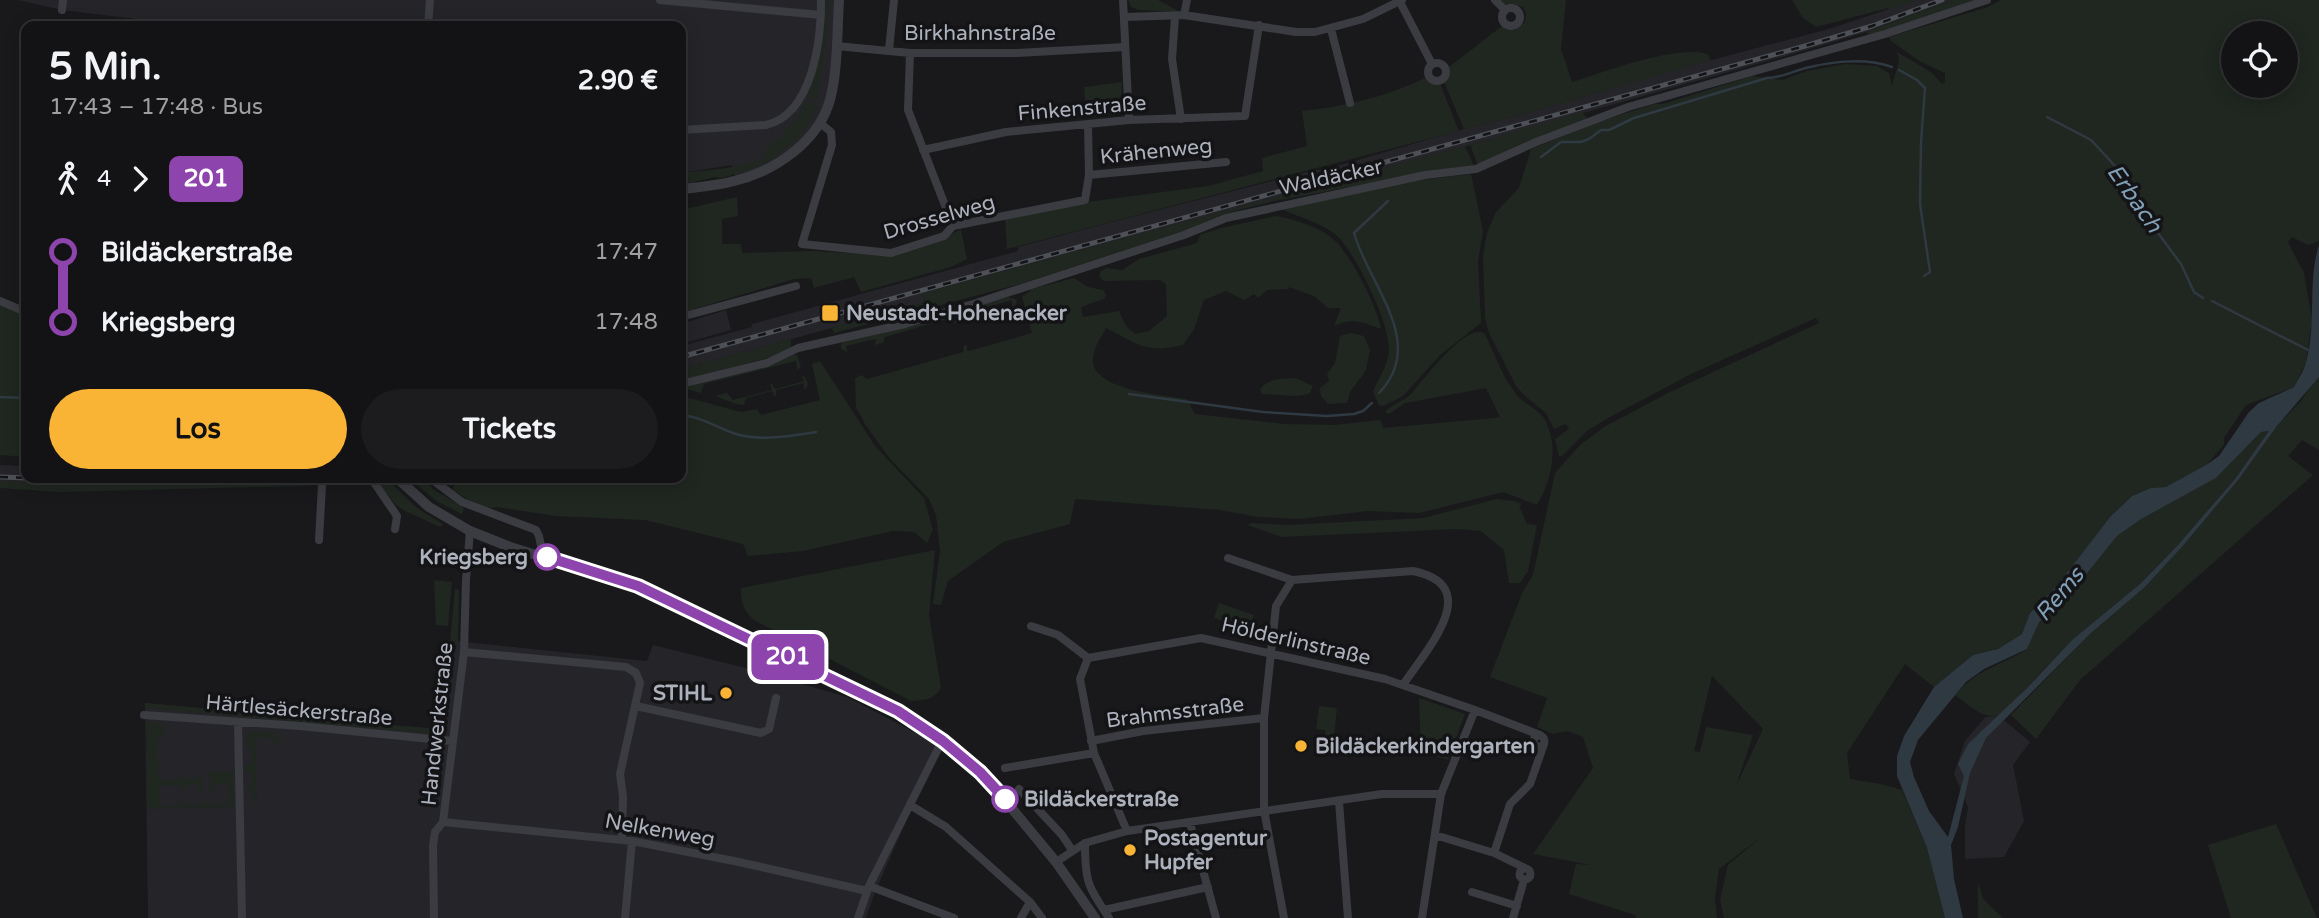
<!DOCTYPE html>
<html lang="de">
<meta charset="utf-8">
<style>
:root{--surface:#131315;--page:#1c1c1e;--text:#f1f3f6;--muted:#9d9ea0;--line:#323234;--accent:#f9b335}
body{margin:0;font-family:"Varela Round",sans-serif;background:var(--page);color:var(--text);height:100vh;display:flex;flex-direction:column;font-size:26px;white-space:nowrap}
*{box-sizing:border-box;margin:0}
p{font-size:23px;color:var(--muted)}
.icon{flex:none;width:38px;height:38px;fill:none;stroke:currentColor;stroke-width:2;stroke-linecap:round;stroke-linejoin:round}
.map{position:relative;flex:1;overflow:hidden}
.drawer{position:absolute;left:21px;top:21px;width:665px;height:462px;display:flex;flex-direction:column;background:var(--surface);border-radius:14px;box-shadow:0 4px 18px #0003,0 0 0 2px var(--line)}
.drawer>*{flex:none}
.badge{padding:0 14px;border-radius:10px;font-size:24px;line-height:46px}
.tools{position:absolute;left:2221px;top:21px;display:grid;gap:14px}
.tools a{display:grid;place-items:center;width:77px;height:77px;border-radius:50%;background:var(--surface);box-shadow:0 4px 18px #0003,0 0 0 2px var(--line);font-size:35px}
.map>.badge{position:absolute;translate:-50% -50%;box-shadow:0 0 0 4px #fff}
.legs{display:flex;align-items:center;gap:10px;height:77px;padding:0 28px;font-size:23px}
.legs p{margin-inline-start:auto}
.head{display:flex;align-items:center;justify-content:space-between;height:119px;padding:0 28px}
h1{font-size:38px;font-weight:800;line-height:52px}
.button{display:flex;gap:14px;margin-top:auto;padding:14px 28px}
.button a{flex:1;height:80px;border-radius:42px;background:var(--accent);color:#111;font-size:28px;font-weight:800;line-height:80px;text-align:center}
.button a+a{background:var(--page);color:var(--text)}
ul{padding:0 28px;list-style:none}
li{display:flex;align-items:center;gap:24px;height:70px;font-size:26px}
li i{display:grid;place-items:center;width:10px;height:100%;margin:0 9px;background:currentColor}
li i::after{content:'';width:18px;height:18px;margin:-9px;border:5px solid;border-radius:50%;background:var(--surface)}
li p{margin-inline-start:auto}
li:first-child i{background:linear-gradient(#0000 50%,currentColor 0)}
li:last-child i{background:linear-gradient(currentColor 50%,#0000 0)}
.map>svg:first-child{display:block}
.built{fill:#252529}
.green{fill:#1f2720;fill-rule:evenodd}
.water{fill:#2f3941;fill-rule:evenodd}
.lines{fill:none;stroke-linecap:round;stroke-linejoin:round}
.stream{stroke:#2f3941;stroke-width:2.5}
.minor{stroke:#3a3c41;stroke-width:8}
.tertiary{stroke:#3a3c41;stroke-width:10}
.rail-casing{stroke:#4d5056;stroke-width:5}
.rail{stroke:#141417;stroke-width:2.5;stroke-dasharray:8;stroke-linecap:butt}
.line-1-casing{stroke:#fff;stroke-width:16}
.line-1{stroke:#8e44ad;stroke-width:10}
.poi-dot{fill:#f9b335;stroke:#141417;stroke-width:2.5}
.stop-1-dot{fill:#fff;stroke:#8e44ad;stroke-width:3.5}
.labels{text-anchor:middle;stroke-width:7;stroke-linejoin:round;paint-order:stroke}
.street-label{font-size:21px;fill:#acb1bc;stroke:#141417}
.poi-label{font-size:21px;font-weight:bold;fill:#acb1bc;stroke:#141417;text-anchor:start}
.stop-label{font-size:21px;font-weight:bold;fill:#acb1bc;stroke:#141417;text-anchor:end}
.water-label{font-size:23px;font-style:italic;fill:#82a0b7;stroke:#141417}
</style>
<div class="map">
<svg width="2319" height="918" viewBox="0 0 2319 918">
<rect width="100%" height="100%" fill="#19191c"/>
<!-- built -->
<path class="built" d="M 18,0 L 839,0 L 830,98 L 799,147 L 736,181 L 732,165 L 681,173 L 681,26 L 195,26 L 62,10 Z
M 1916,0 L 1952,0 L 1866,32 L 1799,52 L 1470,145 L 922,293 L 924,303 L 681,369 L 681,346 L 752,327 L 752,324 L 1018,251 L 1018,247 L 1108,223 L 1315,170 L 1327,169 L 1464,129 L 1528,113 L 1678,69 L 1832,28 Z
M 726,310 L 731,330 L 681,344 L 681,324 Z
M 0,465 L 26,466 L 26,478 L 190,478 L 140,483 L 59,484 L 0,481 Z
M 446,640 L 647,661 L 653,645 L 746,668 L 847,697 L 937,744 L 914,803 L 875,892 L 866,918 L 148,918 L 145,703 L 437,729 Z
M 1999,716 L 2030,742 L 2013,765 L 2024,821 L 2004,857 L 1965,859 L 1965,827 L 1968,807 L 1954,774 L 1965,741 L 1985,717 Z"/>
<!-- green -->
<path class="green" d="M 824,0 L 829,0 C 828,33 822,65 818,98 L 816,100 L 806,96 L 822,47 Z
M 1128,0 L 1158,0 L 1177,10 L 1176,12 L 1139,10 L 1131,7 Z
M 1500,0 L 1566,0 L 1561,49 L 1572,82 C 1604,72 1677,44 1708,54 L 1711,60 L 1528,113 L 1464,129 L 1444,82 L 1450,74 L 1449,67 L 1502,26 L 1505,29 L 1515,30 L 1525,22 L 1526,14 L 1523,7 L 1504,4 Z
M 1792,0 L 1916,0 L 1890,10 L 1888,8 L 1816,27 L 1803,18 Z
M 1952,0 L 1978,0 L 1871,36 L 1866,32 Z
M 2001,0 L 2319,0 L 2319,239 L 2318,242 L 2308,245 L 2292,237 L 2288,242 L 2304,273 L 2312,320 L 2306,362 L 2294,387 L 2246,405 L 2224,438 L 2224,445 L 2206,465 L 2190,475 L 2166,487 L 2151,488 L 2132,496 L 2110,517 L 2056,587 L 2030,613 L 2022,634 L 1998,649 L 1973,655 L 1934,687 L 1905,664 L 1847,753 L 1850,779 L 1881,784 L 1902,790 L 1927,848 L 1945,918 L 1724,918 L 1720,900 L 1728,865 L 1760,838 L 1719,869 L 1715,898 L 1717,918 L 1636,918 L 1635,915 L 1569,894 L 1576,864 L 1591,865 L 1533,854 L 1593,768 L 1583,737 L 1567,731 L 1553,734 L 1537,727 L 1547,698 L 1490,677 L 1522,593 L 1533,575 L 1555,473 L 1580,445 L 1604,427 L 1670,392 L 1819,323 L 1816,318 L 1691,374 L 1610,417 L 1588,430 L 1562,456 L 1559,456 L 1555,439 L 1569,429 L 1566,424 L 1554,429 L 1546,413 L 1525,396 L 1516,386 L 1489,333 L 1485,318 L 1483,255 L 1487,233 L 1496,212 L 1519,188 L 1531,149 L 1601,121 L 1654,104 L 1663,104 L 1752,76 L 1782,80 L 1807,71 L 1845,64 L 1877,66 L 1889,73 L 1892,86 L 1899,61 L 1897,52 L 1931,72 L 1942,84 L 1945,82 L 1945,73 L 1921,62 L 1891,41 L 1889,37 L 1988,7 ZM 2233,33 L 2286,33 L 2286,86 L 2233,86 ZM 1712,676 L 1763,729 L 1736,786 L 1753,735 L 1706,727 L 1700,752 L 1694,751 Z
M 1425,78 L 1431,83 L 1440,84 L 1459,131 L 1007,249 L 1005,219 L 1087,202 L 1208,186 L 1263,171 L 1262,158 L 1307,146 L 1302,111 C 1346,106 1386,97 1425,78 Z
M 1122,82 L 1121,113 L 1087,118 L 1084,87 Z
M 806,101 L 819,107 L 801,135 L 774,158 L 761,165 L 723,178 L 715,177 L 681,185 L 681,173 C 709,169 739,170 765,157 L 766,146 L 771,146 L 772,139 L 783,139 L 783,130 C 795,124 800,113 806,101 Z
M 1582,112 L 1587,118 L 1519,145 L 1478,165 L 1470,145 Z
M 1465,146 L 1474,166 L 1425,171 L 1372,183 L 1274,201 L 1227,213 L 1184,231 L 1020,284 L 834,333 L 832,328 L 924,303 L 922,293 Z
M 1471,174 L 1483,231 L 1478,262 L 1481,323 L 1440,355 L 1403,396 L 1383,406 L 1379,405 L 1373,392 C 1378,378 1387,368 1389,352 C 1391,325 1358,259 1340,239 C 1327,224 1300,218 1282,209 L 1396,183 Z
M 737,197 L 738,216 L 722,219 L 722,244 L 741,244 L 742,253 L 812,251 L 890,255 L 939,241 L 961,229 L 967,259 L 951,267 L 861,292 L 854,277 L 814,288 L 811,278 L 794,279 L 681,313 L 681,210 Z
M 1275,216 C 1294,219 1321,227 1335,241 C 1351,255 1377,307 1381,328 L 1378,328 C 1360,321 1351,318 1334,326 L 1341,308 L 1328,308 L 1314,296 L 1289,287 L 1288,289 L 1267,290 L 1258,298 L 1254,294 L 1244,300 L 1226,291 L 1204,300 L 1194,329 L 1183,345 C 1146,354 1138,344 1106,328 C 1101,337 1094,347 1093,358 C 1089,390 1165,395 1187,399 L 1195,414 L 1285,424 L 1334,425 L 1381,420 L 1383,428 L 1494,418 L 1500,417 L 1486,388 L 1405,403 L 1389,414 L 1385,412 C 1391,404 1403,402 1411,394 C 1424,380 1464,324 1484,333 C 1495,353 1502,378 1518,396 C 1525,404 1536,408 1543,417 C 1560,442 1552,481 1537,505 L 1503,492 L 1419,513 L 1368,511 L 1300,519 L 1258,517 L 1220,510 L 1075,499 L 1070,524 L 1003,542 L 948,581 L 941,605 L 933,604 L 940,551 L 936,515 L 929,499 L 891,460 L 866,426 L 856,407 L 855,378 L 862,375 L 867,379 L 963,352 L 964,345 L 967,345 L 967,350 L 969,351 L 1032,333 L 1022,297 L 1032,289 L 1074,278 L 1088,287 L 1103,290 L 1106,295 L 1104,299 L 1081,307 L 1083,317 L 1119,311 L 1126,326 L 1135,334 L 1149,331 L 1167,316 L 1166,284 L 1160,280 L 1104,281 L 1100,278 L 1100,272 L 1106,268 L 1122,270 L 1139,259 L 1197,243 L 1200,235 L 1221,228 Z
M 1008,297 L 1017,300 L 1015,306 L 1012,307 L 1012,300 L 960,315 L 959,322 L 951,324 L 951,318 L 885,337 L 883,343 L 875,345 L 876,339 L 846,346 L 847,352 L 841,349 L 841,344 L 844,342 L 911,326 Z
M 0,301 L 26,312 L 26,457 L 0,455 Z
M 1351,333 L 1364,336 L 1370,350 L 1366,370 L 1350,392 L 1347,403 L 1328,404 L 1321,396 L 1320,388 L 1329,381 L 1327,374 L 1335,363 L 1340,336 Z
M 791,339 L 791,349 L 772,357 L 681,380 L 681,369 Z
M 793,355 L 797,355 L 801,366 L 797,370 L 796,361 L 704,384 L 701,393 L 683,388 L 767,367 Z
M 820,361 L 875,446 L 924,498 L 933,530 L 927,543 L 914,532 L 893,531 L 803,551 L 748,556 L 743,544 L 645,520 L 555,516 L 497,507 C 481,511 466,498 453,490 L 455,478 L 681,478 L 681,396 L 741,412 L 757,409 L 761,415 L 820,400 L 812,364 Z
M 2319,375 L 2319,450 L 2302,440 L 2288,456 L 2313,475 L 2080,680 L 2036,739 L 2011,715 L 2091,633 L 2145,587 L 2181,548 L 2239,479 L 2277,426 L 2300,402 Z
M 802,376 L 804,376 L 808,384 L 807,388 L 804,389 L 804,383 L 776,390 L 776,396 L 774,396 L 772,391 L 746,398 L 744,405 L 736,404 L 715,396 L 727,393 L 733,400 L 772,390 L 770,384 L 772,384 L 775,389 L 804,381 Z
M 1295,378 L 1313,386 L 1310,393 C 1297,399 1277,394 1262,394 L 1260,389 C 1270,378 1281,379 1295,378 Z
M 2270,431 L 2235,479 L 2177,546 L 2140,584 L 2072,640 L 2002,714 C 1984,722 1969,705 1955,695 C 1980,667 1999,667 2027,649 L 2038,622 L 2060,607 L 2117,536 L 2140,519 L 2216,478 L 2261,432 Z
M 190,478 L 322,478 L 313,485 L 299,486 L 60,492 L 0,488 L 0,481 C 64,484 127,484 190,478 Z
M 374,478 L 386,478 L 417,508 L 443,524 L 440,527 L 403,510 L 394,503 Z
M 409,478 L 423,478 L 433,489 L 464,508 L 462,514 L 436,501 Z
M 1497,499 L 1514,501 L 1522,504 L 1519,506 L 1527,524 L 1537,525 L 1528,571 L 1520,583 L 1509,583 L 1504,550 L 1481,531 L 1457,529 L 1282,537 L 1247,525 L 1252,523 L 1286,525 L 1423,518 Z
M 935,550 L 929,615 L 941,688 C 934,700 924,700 911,701 L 754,620 C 743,610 741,603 741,588 Z
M 434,580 L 452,582 L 448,626 L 436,625 Z
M 455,589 L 459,590 L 458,646 L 453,653 L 446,720 L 442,730 Z
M 1219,603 L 1254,615 L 1249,630 L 1214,618 Z
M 1419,698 L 1465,714 L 1448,760 L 1421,751 Z
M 145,703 L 437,729 L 437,733 L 432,734 L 145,708 Z
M 1319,706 L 1337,708 L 1334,737 L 1340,739 L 1340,755 L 1325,753 L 1325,730 L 1316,729 Z
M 146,722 L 163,723 L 164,739 L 158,740 L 158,761 L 162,761 L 162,764 L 158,766 L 160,780 L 180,779 L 180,773 L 184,773 L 184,779 L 198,778 L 198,772 L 202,772 L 202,791 L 199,791 L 198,785 L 184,785 L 184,792 L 181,792 L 180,785 L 160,786 L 160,806 L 181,805 L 181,799 L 184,799 L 185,805 L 205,804 L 205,798 L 209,798 L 209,804 L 230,804 L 229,784 L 215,784 L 215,791 L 211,791 L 210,772 L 233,771 L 234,807 L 147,809 Z
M 256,731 L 276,733 L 276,740 L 284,740 L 284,743 L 272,743 L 272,738 L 256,737 L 257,801 L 250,802 L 253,800 L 252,788 L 246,788 L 246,785 L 252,785 L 252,773 L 244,773 L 245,765 L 252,765 L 251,746 L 244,746 L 249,732 Z
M 2276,824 L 2317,918 L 2231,918 L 2208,845 Z
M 1978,882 L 1983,899 L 2003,918 L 1978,918 Z"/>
<!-- water -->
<path class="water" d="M 2319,245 L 2319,377 L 2277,426 L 2239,479 L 2181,548 L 2145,587 L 2091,633 L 1986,738 L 1970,773 L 1958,827 L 1951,845 L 1954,879 L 1963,918 L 1945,918 L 1927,848 L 1897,776 L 1897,756 L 1904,736 L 1934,687 L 1973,655 L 1998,649 L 2022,634 L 2030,613 L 2056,587 L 2110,517 L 2132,496 L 2151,488 L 2166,487 L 2206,465 L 2219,456 L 2249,412 L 2259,403 L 2294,387 C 2298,379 2304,371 2306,362 C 2317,324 2307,282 2319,245 ZM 2269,431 L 2235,479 L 2177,546 L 2140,584 L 2072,640 L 2028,687 L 1968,744 L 1958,764 L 1964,776 L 1948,837 L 1929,811 L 1914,777 L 1910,762 L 1918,740 L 1966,682 L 1984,669 L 2027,649 L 2039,622 L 2060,607 L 2117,536 L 2141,519 L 2216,478 L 2261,432 Z"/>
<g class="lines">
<!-- stream -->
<path class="stream" d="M 1899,70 L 1917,80 L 1925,88 L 1921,142 L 1920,204 L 1930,272 L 1924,276
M 2047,117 L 2091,140 L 2116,167 L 2138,193 L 2158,233 L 2181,264 L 2194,292 L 2203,298
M 1541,157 L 1561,142 L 1581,142 L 1589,139 L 1601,130 L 1609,130 L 1634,118 L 1767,78 C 1782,78 1795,70 1810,67 C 1835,61 1868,58 1892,67
M 2212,301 L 2308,350
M 1379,393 C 1428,343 1368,284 1354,233 L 1388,201
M 1129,394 L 1263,412 L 1327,416 L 1354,414 L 1363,411 L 1372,403
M 0,397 L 26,398
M 681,415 C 699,416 716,427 733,433 C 759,442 790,436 816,432"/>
<!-- minor -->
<path class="minor" d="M 660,0 L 821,15
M 1123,0 L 1129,120
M 1495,0 L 1505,10
M 1400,2 L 1432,64
M1502 17a9 9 0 1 1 18 0a9 9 0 1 1-18 0Z
M 62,10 L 63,0
M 1184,15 L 1187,0
M 1126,17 L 1184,15 L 1296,32 L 1315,32 L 1363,19 L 1402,0
M 1175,17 L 1172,59 L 1181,119
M 428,26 L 430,0
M 1331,29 L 1350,103
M 836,46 L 910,53 L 1017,53 L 1125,47
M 889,50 L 894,0
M 910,53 L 908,110 L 953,226
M1428 72a9 9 0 1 1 18 0a9 9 0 1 1-18 0Z
M 820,123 L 831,132 L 832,145 L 802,244 L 891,253 L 944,236 L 953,226 L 1085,200 L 1089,175 L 1088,124
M 681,130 L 766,125 C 813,114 821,40 821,0
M 923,150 L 1006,132 L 1129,120 L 1245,116 L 1259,25
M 1089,175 L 1226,162
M 0,301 L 26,312
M 681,317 L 796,286
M 681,384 L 767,363 L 798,348 L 905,324 L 973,304 L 1184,235 L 1226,218 L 1425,175 L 1476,169 L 1536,142 L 1628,107 L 1885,34 L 1987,0
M 371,478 L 397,516 L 395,529
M 430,478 L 462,502 L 536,530 L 539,536 L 543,556
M 319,540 L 322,485 L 325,478
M 1228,558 L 1292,580
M 1031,626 L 1058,635 L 1088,658 L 1201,638 L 1385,679 L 1475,710 L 1540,735
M 464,652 L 626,667 L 636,673 L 640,683 L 620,774 L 623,797 L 622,839
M 1088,658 L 1080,679 L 1094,753 L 1127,831
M 636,706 L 761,733 L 769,729 L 776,698
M 144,715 L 300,726 L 452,741
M 238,722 L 242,918
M1533.5 741a5.5 5.5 0 1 1 11 0a5.5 5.5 0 1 1-11 0Z
M 1091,741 L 1143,731 L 1264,718
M 1005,768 L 1094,753
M 1019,789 L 1062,835 L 1072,850
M 1339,802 L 1348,918
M 910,805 L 946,827 L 1030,902 L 1042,918
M 443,822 L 632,841 L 739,862 L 867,891
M 1190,823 L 1216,918
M 1435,835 L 1494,853 L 1525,868
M 1085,843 C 1085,883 1088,886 1109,918
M 1494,853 L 1510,804 L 1530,784 L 1544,744
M 1056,862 L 1085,843 L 1127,831 L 1382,794 L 1441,794
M1519.5 874a5.5 5.5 0 1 1 11 0a5.5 5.5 0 1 1-11 0Z
M 869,886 L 954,918
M 1472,892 L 1517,906
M 1104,910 L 1208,887
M 434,918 L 433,846 L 435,832 L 443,822 L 464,652 L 466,580 L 470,531
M 625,918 L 632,841
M 858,918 L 869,886 L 942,741
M 1021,918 L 1030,902
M 1284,918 L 1264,810 L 1264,718 L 1276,606 L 1292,580 L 1413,571 C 1486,586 1426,650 1403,685
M 1422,918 L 1441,794 L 1475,710
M 1513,918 L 1524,880"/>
<!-- tertiary -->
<path class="tertiary" d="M 681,189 C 699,187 717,186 734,181 C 776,171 821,140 831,96 C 838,65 837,32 839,0
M 397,478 L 429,507 L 470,531 L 510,547 L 638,586 L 853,688 L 924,727 L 990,782 L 1056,862 L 1095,918"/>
<!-- rail casing -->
<g class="rail-casing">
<path id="rail" d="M 681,357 L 1805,46 L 1872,26 L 1942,0
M 0,477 L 86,480 L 141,478"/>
</g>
<!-- rail -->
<use href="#rail" class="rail"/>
</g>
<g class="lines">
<!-- line-1 casing -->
<g class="line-1-casing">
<path id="line-1" d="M 547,557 L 638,586 L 898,711 L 943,741 L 980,772 L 1005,799"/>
</g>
<!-- line-1 -->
<use href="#line-1" class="line-1"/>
</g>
<!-- markers -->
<g class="poi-dot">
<rect x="821" y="304" width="18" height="18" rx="3.5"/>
<circle cx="726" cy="693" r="7"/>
<circle cx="1301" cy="746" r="7"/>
<circle cx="1130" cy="850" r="7"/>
</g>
<g class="stop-1-dot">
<circle cx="547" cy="557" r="12"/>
<circle cx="1005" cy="799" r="12"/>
</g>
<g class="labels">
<!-- street labels -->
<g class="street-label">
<text x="980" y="40">Birkhahnstraße</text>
<text transform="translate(1082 108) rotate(-5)" y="7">Finkenstraße</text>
<text transform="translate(1156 151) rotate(-6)" y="7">Krähenweg</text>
<text transform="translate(1331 177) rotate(-12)" y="7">Waldäcker</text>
<text transform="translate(939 217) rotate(-16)" y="7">Drosselweg</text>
<text transform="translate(1296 641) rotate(13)" y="7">Hölderlinstraße</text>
<text transform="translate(299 710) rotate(5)" y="7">Härtlesäckerstraße</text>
<text transform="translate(1175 712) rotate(-7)" y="7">Brahmsstraße</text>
<text transform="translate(437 724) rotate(-84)" y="7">Handwerkstraße</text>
<text transform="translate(660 830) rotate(10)" y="7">Nelkenweg</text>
</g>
<!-- poi labels -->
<g class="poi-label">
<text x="846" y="320">Neustadt-Hohenacker</text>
<text x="712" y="700" text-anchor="end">STIHL</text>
<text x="1315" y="753">Bildäckerkindergarten</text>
<text x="1144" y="845">Postagentur<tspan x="1144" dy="24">Hupfer</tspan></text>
</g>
<!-- stop labels -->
<g class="stop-label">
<text x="528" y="564">Kriegsberg</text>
<text x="1024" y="806" text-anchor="start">Bildäckerstraße</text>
</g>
<!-- water labels -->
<g class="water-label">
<text transform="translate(2135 198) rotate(55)" y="8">Erbach</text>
<text transform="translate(2059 594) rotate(-50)" y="8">Rems</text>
</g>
</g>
</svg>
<div class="tools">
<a><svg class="icon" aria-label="locate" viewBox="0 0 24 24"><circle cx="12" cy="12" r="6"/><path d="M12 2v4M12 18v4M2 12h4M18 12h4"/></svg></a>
</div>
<b class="badge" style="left:788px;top:657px;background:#8e44ad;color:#fff">201</b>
<section class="drawer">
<div class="head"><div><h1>5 Min.</h1><p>17:43 – 17:48 · Bus</p></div><b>2.90 €</b></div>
<div class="legs"><svg class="icon" aria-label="walk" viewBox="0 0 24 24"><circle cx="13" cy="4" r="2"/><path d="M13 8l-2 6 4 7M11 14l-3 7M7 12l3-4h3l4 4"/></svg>4<svg class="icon" aria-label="forward" viewBox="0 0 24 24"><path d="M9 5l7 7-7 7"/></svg><b class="badge" style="background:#8e44ad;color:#fff">201</b></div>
<ul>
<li><i style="color:#8e44ad"></i><b>Bildäckerstraße</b><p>17:47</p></li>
<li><i style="color:#8e44ad"></i><b>Kriegsberg</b><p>17:48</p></li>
</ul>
<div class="button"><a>Los</a><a>Tickets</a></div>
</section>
</div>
